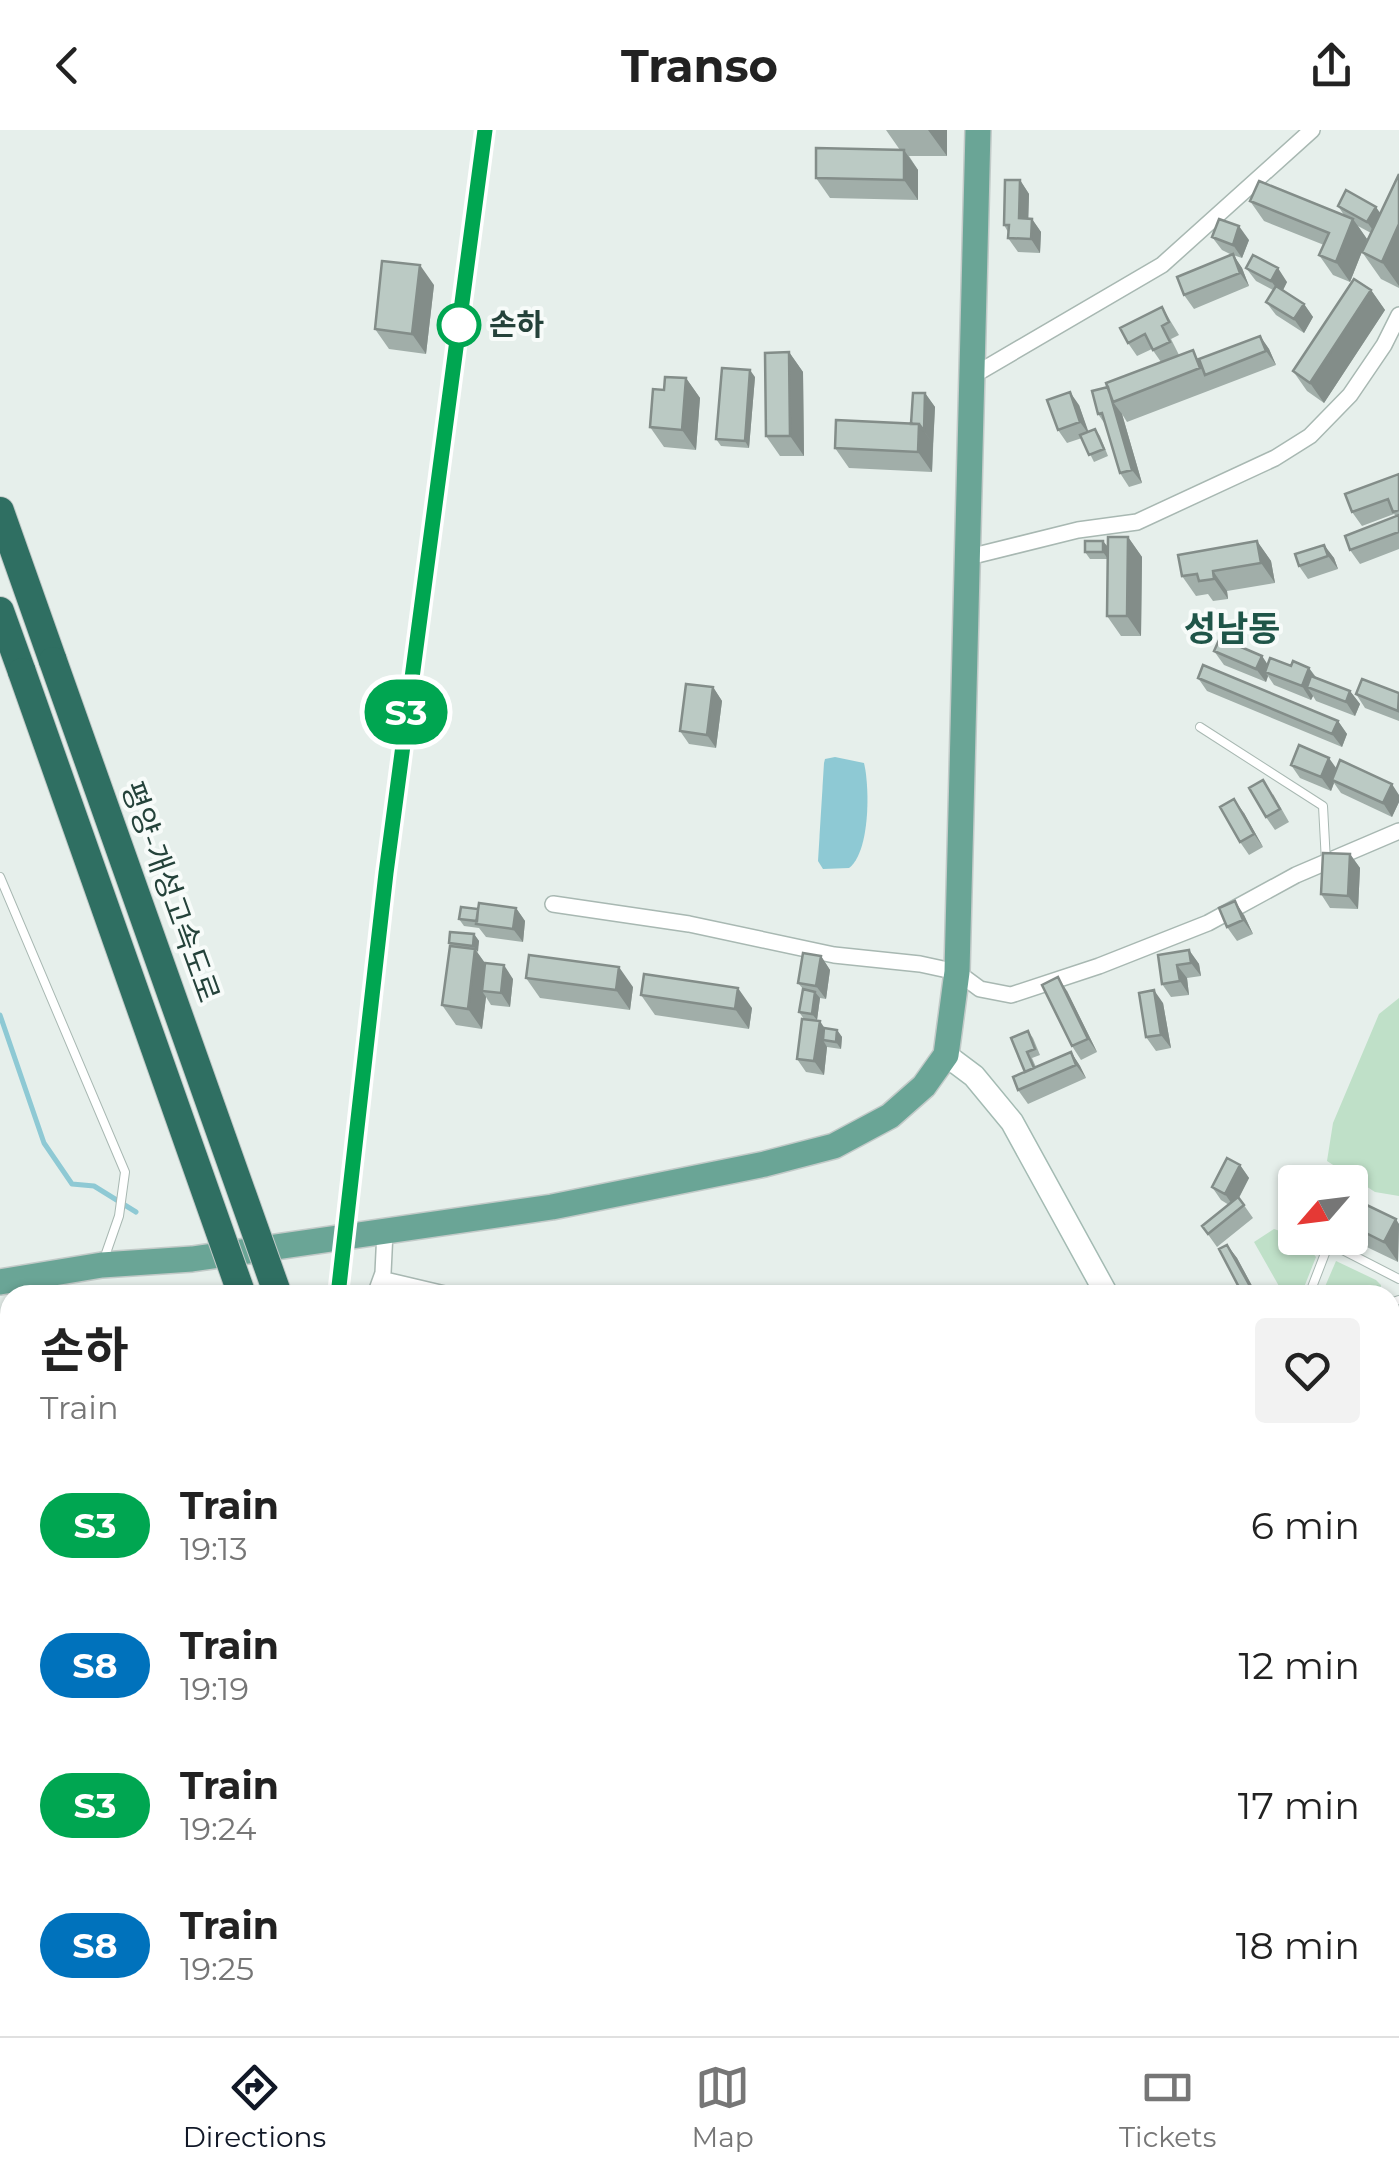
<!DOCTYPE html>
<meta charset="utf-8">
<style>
:root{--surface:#fff;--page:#f2f2f2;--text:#222;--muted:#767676;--line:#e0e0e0;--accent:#111827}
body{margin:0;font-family:Montserrat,"Noto Sans KR",sans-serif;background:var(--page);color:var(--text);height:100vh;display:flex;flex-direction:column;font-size:38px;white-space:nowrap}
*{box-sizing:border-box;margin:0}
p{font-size:32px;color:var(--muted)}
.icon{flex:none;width:55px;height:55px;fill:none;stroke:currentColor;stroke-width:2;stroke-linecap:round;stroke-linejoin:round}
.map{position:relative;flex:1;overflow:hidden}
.side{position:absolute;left:0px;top:1155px;width:1400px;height:752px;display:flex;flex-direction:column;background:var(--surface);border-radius:30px 30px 0 0;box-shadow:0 2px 8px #0004}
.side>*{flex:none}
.badge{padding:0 20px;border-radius:32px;font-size:35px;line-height:65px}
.needle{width:65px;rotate:242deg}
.tools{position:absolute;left:1278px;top:1035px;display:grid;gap:20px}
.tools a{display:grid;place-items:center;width:90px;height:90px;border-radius:10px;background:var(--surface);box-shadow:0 2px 8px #0004;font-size:50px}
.map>.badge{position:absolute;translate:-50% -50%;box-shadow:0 0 0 5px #fff}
.round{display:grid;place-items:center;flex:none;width:105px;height:105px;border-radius:10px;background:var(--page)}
.overview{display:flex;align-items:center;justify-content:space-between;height:170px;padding:0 40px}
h1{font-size:48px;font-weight:700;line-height:75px}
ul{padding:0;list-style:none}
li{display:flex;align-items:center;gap:30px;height:140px;padding:0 40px}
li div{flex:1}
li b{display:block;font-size:38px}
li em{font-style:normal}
li .badge{min-width:110px;font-weight:700;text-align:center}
header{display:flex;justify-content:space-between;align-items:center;height:130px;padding:0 40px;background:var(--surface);font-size:45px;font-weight:700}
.tabs{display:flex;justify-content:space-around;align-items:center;height:140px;border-top:2px solid var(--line);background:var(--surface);font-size:28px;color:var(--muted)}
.tabs a{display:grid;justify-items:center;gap:5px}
.tabs .selected{color:var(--accent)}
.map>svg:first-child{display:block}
.green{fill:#bfe0c8}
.water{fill:#8ec9d4}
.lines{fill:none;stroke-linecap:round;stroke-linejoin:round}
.stream{stroke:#8ec9d4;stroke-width:5}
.lane-casing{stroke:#a8b8b2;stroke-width:10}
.street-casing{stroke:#a8b8b2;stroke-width:18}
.secondary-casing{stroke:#a4bbb3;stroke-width:25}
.primary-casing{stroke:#c2cac8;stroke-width:28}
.highway-casing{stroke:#c2cac8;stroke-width:30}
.lane{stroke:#fff;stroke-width:8}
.street{stroke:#fff;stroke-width:15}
.secondary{stroke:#fff;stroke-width:22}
.primary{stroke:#6aa596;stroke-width:25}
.highway{stroke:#2f6f62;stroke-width:28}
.rail{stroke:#5f7d75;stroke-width:5;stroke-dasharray:20 10;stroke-linecap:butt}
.highway-bridge-casing{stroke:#c2cac8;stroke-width:30;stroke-linecap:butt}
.highway-bridge{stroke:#2f6f62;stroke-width:28}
.wall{fill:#a1aea9}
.shaded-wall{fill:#838d89}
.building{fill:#bbcac4;stroke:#838d89;stroke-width:2.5}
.line-casing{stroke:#fff;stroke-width:22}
.line{stroke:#00a651;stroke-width:15}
.stop-dot{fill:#fff;stroke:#00a651;stroke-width:5}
.labels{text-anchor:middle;stroke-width:8;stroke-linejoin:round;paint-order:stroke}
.stop-label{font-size:30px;font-weight:bold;fill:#24423a;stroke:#f7fbf9;text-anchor:start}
.street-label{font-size:30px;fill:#24423a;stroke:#f7fbf9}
.quarter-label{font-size:35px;font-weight:bold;fill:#1f5548;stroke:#f7fbf9}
</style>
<header><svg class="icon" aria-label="back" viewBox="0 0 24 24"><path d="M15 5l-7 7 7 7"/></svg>Transo<svg class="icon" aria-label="share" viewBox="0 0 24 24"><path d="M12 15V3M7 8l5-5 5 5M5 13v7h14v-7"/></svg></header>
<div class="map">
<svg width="1399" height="1906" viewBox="0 0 1399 1906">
<rect width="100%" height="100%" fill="#e6efeb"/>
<!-- green -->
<path class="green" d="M 1399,868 L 1399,1066 L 1375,1062 L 1327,1031 L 1333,993 L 1379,884 Z
M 1274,1099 L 1300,1108 L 1316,1127 L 1301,1165 L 1284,1165 L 1254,1112 Z
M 1336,1131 L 1376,1150 L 1381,1155 L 1380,1162 L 1377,1165 L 1326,1165 L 1324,1159 Z"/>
<!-- water -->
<path class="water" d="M 835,627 L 864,633 C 870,658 870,722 849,738 L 823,739 L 818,731 L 824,633 L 825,629 Z"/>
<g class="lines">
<!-- stream -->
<path class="stream" d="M 0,885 L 44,1013 L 72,1054 L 94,1056 L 136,1082"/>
<!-- lane casing -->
<g class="lane-casing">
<path id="lane" d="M 1200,597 L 1323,676 L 1326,732
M 0,747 L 125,1042 L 119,1086 L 104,1129
M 1309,1165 L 1329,1113 L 1399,1149
M 1390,1173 L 1399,1170"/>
</g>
<!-- street casing -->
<g class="street-casing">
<path id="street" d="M 974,245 L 1162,135 L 1312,0
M 969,427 L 1078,400 L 1137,392 L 1275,328 L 1310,306 L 1350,265 L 1384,215 L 1399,185
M 553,774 L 689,794 L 834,825 L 920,834 L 957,842 L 980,859 L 1011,865 L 1099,836 L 1208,793 L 1296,745 L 1399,701
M 381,1149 L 449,1165
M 375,1165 L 383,1143 L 385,1101
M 1390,1587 L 1399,1557
M 1390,1881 L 1399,1873
M 433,1898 L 434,1906
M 880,1898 L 889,1906
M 1177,1898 L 1184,1906
M 1364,1906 L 1373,1898"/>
</g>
<!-- secondary casing -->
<g class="secondary-casing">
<path id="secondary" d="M 946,925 L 974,946 L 1012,992 L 1107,1165
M 1390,1781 L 1399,1800"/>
</g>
<!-- primary casing -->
<g class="primary-casing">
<path id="primary" d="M 0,1152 L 102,1135 L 192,1129 L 552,1077 L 765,1034 L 834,1016 L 890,986 L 924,956 L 946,925 L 957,842 L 978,0"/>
</g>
<!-- highway casing -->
<g class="highway-casing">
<path id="highway" d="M 0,381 L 53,531
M 0,481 L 22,542
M 503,1898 L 506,1906
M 539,1898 L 542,1906"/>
</g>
<!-- lane -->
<use href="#lane" class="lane"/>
<!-- street -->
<use href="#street" class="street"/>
<!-- secondary -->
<use href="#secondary" class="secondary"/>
<!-- primary -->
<use href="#primary" class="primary"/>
<!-- highway -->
<use href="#highway" class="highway"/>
<!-- rail -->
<path class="rail" d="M 338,1165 L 385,743 L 485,0
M 234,1906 L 235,1898"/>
<!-- highway-bridge casing -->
<g class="highway-bridge-casing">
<path id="highway-bridge" d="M 53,531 L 278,1165
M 22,542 L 242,1165"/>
</g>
<!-- highway-bridge -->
<use href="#highway-bridge" class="highway-bridge"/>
</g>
<!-- wall -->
<path class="wall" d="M 886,0 L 947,0 L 947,26 L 909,26 L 918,40 L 918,70 L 830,68 L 816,48 L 900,20 Z
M 1399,44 L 1399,158 L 1381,149 L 1362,122 L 1371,103 L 1358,96 L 1367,109 L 1350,152 L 1333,145 L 1319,125 L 1324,115 L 1264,91 L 1250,71 L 1344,85 L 1338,76 L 1380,83 Z
M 1020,50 L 1029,64 L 1028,88 L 1032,89 L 1041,102 L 1040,123 L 1018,122 L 1008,108 L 1008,102 L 1004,95 Z
M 1212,107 L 1249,110 L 1242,128 L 1233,125 L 1242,138 L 1249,156 L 1194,179 L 1184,165 L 1232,125 L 1222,120 Z
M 1246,138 L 1287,152 L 1283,160 L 1304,174 L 1313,187 L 1304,203 L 1276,185 L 1266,172 L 1273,160 L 1256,151 Z
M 434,155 L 426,224 L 389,219 L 375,199 Z
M 1371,160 L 1385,180 L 1324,273 L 1307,261 L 1293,241 Z
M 1162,177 L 1179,205 L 1171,209 L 1179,225 L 1200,229 L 1260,206 L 1269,219 L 1276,235 L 1127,292 L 1122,284 L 1142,353 L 1129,357 L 1120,343 L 1105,294 L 1098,284 L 1108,257 L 1161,232 L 1152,219 L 1137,226 L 1128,213 Z
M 789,222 L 803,242 L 804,326 L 780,326 L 766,306 Z
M 755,247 L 749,318 L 721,316 L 716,309 Z
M 686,248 L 700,268 L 696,320 L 664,317 L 650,297 L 664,260 Z
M 925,263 L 935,277 L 932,342 L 849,338 L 835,318 L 911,294 Z
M 1079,275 L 1088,302 L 1095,299 L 1100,306 L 1108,326 L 1094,332 L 1082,308 L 1067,313 L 1058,300 Z
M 1399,344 L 1399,419 L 1360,434 L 1350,420 L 1396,386 L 1394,384 L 1362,396 L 1352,382 Z
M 1128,407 L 1142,427 L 1141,506 L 1121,506 L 1107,486 L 1108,429 L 1090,429 L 1085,422 L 1108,417 Z
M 1257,411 L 1271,431 L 1275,453 L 1227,461 L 1228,469 L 1213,471 L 1208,464 L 1196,466 L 1182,446 Z
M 1324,415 L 1334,428 L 1338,439 L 1308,449 L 1299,436 Z
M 1214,521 L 1262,526 L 1268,535 L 1309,538 L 1316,547 L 1350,561 L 1360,574 L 1355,586 L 1316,571 L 1313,566 L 1311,570 L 1274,555 L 1268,546 L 1266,552 L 1224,535 Z
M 1198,548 L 1338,591 L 1347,604 L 1342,617 L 1207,561 Z
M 713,557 L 722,571 L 716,618 L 689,614 L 680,601 Z
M 1399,563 L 1399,591 L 1365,578 L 1356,564 Z
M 1291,635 L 1336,639 L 1399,665 L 1399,672 L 1392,687 L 1341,663 L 1334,653 L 1331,661 L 1300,648 Z
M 1273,664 L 1289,692 L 1275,700 L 1266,687 Z
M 1244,683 L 1263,717 L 1249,725 L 1240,712 Z
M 1350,724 L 1360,738 L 1358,779 L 1330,778 L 1321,764 Z
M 516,778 L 525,791 L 523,812 L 486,807 L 479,798 L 464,796 L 459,789 L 478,779 Z
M 1244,785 L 1253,804 L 1237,811 L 1227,797 Z
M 474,804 L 479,811 L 477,822 L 485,833 L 513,849 L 510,877 L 491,875 L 486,867 L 482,899 L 456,895 L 442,875 L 451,816 L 449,813 Z
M 1189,820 L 1199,834 L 1201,846 L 1187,848 L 1189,865 L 1171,867 L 1162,854 Z
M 821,826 L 830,840 L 826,869 L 820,868 L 817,890 L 804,889 L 799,882 L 803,859 L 798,853 Z
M 526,848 L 633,857 L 630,880 L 540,868 Z
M 1067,861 L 1097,922 L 1081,930 L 1072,916 Z
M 641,865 L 752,878 L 749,899 L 655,885 Z
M 1163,873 L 1171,918 L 1156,921 L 1146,907 Z
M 824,898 L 837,900 L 842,907 L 841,919 L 827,917 L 824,945 L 806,942 L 797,929 Z
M 1028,901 L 1033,908 L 1040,925 L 1032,928 L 1036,937 L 1071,922 L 1080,936 L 1086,948 L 1028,974 L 1018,960 L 1025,942 Z
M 1240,1035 L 1249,1048 L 1239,1068 L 1253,1088 L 1217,1117 L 1202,1096 L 1229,1075 L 1221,1070 L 1212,1057 Z
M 1350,1067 L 1399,1094 L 1398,1132 L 1348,1108 L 1350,1108 Z
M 1227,1115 L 1237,1128 L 1257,1165 L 1244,1165 L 1219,1119 Z
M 736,1898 L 778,1898 L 780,1900 L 775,1906 L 745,1906 Z
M 898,1898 L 920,1898 L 918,1905 Z
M 922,1898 L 991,1898 L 988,1906 L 928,1906 Z"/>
<!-- shaded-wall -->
<path class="shaded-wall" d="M 928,0 L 947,0 L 947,26 Z
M 904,20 L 918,40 L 918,70 L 904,50 Z
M 1020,50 L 1029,64 L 1028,102 L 1019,88 Z
M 1376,77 L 1385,90 L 1377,106 L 1367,92 Z
M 1032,89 L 1041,102 L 1040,123 L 1031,109 Z
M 1353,89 L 1367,109 L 1350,152 L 1336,132 Z
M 1399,94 L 1399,156 L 1382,132 Z
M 1239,96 L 1249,110 L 1242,128 L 1233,115 Z
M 1233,124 L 1242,138 L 1249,156 L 1240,143 Z
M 420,135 L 434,155 L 426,224 L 412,204 Z
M 1278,138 L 1287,152 L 1281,164 L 1271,151 Z
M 1371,160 L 1385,180 L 1324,273 L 1310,253 Z
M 1304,174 L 1313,187 L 1304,203 L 1294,189 Z
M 1260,206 L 1269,219 L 1276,235 L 1266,221 Z
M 789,222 L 803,242 L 804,326 L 790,306 Z
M 750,240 L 755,247 L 749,318 L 745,311 Z
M 686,248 L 700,268 L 696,320 L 682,300 Z
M 1070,262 L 1079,275 L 1090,306 L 1080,292 Z
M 925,263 L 935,277 L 933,314 L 924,301 Z
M 1113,272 L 1122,284 L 1142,353 L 1132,340 Z
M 919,294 L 933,314 L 932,342 L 918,322 Z
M 1128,407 L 1142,427 L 1141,506 L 1127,486 Z
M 1103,411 L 1108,417 L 1108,429 L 1103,422 Z
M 1257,411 L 1271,431 L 1275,453 L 1261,433 Z
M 1324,415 L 1334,428 L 1338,439 L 1328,426 Z
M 1213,441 L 1227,461 L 1228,469 L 1214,449 Z
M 1262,526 L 1271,540 L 1265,542 L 1268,546 L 1266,552 L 1256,539 Z
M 1309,538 L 1318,551 L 1307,557 L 1313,566 L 1311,570 L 1302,556 Z
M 713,557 L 722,571 L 716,618 L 707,605 Z
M 1350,561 L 1360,574 L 1355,586 L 1346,572 Z
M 1338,591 L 1347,604 L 1342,617 L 1332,604 Z
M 1329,628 L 1339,642 L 1332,650 L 1334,653 L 1331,661 L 1321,647 Z
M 1392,654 L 1399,665 L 1399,672 L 1392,687 L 1383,673 Z
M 1234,669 L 1244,683 L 1263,717 L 1254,704 Z
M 1350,724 L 1360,738 L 1358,779 L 1348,766 Z
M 1235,771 L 1244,785 L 1253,804 L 1243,790 Z
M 516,778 L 525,791 L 523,812 L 513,799 Z
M 474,804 L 479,811 L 478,822 L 473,816 Z
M 475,819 L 489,839 L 482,861 L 486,867 L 482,899 L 468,879 Z
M 1189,820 L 1199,834 L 1201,846 L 1191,833 Z
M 821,826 L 830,840 L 826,869 L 816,856 Z
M 504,835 L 513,849 L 510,877 L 501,863 Z
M 1177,835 L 1187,848 L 1189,865 L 1180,851 Z
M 619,837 L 633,857 L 630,880 L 616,860 Z
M 1058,847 L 1067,861 L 1097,922 L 1088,909 Z
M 738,858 L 752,878 L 749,899 L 735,879 Z
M 1154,860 L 1163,873 L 1171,918 L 1161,905 Z
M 815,862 L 820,868 L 817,890 L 812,884 Z
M 820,891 L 829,905 L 823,910 L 827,917 L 824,945 L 814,931 Z
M 837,900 L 842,907 L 841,919 L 836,912 Z
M 1071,922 L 1080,936 L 1086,948 L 1076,935 Z
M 1240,1035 L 1249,1048 L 1234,1077 L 1225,1064 Z
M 1396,1089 L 1399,1094 L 1398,1132 L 1384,1112 Z
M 1227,1115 L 1237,1128 L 1257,1165 L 1251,1158 Z
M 762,1898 L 778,1898 L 780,1900 L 775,1906 L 754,1906 Z
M 970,1898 L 991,1898 L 988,1906 L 966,1906 Z"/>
<!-- building -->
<path class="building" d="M 816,18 L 904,20 L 904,50 L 816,48 Z
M 1399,44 L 1399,94 L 1382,132 L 1362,122 Z
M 1005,50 L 1020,50 L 1019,88 L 1032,89 L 1031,109 L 1008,108 L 1009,95 L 1004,95 Z
M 1259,51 L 1353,89 L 1336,132 L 1319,125 L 1329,103 L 1250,71 Z
M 1346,60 L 1376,77 L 1367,92 L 1338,76 Z
M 1219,89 L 1239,96 L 1233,115 L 1212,107 Z
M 1233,124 L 1240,143 L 1184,165 L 1177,147 Z
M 1253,125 L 1278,138 L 1271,151 L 1246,138 Z
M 382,131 L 420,135 L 412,204 L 375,199 Z
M 1354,149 L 1371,160 L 1310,253 L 1293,241 Z
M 1276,156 L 1304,174 L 1294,189 L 1266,172 Z
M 1162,177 L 1169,192 L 1162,196 L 1170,212 L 1153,220 L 1145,204 L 1128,213 L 1120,198 Z
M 1260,206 L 1266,221 L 1205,245 L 1199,229 Z
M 1193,220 L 1200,238 L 1113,272 L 1106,253 Z
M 789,222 L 790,306 L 766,306 L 765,223 Z
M 722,238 L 750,240 L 745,311 L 716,309 Z
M 665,247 L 686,248 L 682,300 L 650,297 L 653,259 L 664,260 Z
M 1108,257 L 1132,340 L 1120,343 L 1102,283 L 1098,284 L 1092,261 Z
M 1070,262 L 1080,292 L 1058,300 L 1047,270 Z
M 913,263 L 925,263 L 924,301 L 919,294 L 911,294 Z
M 836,290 L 919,294 L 918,322 L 835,318 Z
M 1095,299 L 1104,319 L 1089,325 L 1080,305 Z
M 1399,344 L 1399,380 L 1393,382 L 1388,369 L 1352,382 L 1345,364 Z
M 1399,385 L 1399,402 L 1350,420 L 1345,406 Z
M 1108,407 L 1128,407 L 1127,486 L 1107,486 Z
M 1085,411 L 1103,411 L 1103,422 L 1085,422 Z
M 1257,411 L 1261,433 L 1213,441 L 1214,449 L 1199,451 L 1197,444 L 1182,446 L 1178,425 Z
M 1324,415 L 1328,426 L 1299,436 L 1295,424 Z
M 1220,508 L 1262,526 L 1256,539 L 1214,521 Z
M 1270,528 L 1291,536 L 1293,531 L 1309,538 L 1302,556 L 1265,542 Z
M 1203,535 L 1338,591 L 1332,604 L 1198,548 Z
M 1311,546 L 1350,561 L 1346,572 L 1307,557 Z
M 1362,549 L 1399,563 L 1398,581 L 1356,564 Z
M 686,554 L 713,557 L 707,605 L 680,601 Z
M 1299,615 L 1329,628 L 1321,647 L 1291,635 Z
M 1340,630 L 1392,654 L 1383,673 L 1332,650 Z
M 1263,650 L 1280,679 L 1266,687 L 1249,658 Z
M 1234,669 L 1254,704 L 1240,712 L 1220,677 Z
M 1323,723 L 1350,724 L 1348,766 L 1321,764 Z
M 1235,771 L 1243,790 L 1227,797 L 1219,778 Z
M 479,773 L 516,778 L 513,799 L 476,794 Z
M 461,777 L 478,779 L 477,791 L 459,789 Z
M 450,802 L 474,804 L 473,816 L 449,813 Z
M 450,816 L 475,819 L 468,879 L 442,875 Z
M 1189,820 L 1191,833 L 1177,835 L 1180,851 L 1162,854 L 1158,825 Z
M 803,823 L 821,826 L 816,856 L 798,853 Z
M 529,825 L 619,837 L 616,860 L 526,848 Z
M 485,833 L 504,835 L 501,863 L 482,861 Z
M 644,844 L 738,858 L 735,879 L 641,865 Z
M 1058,847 L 1088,909 L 1072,916 L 1042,855 Z
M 803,859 L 815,862 L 812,884 L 799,882 Z
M 1154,860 L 1161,905 L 1146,907 L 1139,863 Z
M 802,889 L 820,891 L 814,931 L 797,929 Z
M 824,898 L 837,900 L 836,912 L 823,910 Z
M 1028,901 L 1035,919 L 1027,922 L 1034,938 L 1025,942 L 1011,908 Z
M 1071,922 L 1076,935 L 1018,960 L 1013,947 Z
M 1227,1028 L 1240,1035 L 1225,1064 L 1212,1057 Z
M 1238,1067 L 1244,1075 L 1208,1104 L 1202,1096 Z
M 1350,1067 L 1396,1089 L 1384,1112 L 1350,1095 Z
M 1227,1115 L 1251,1158 L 1242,1163 L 1219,1119 Z
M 741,1898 L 762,1898 L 754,1906 L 751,1906 Z
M 936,1898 L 970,1898 L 966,1906 L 957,1906 Z
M 1013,1898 L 1037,1898 L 1042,1906 L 1018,1906 Z
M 1107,1898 L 1130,1898 L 1135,1906 L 1112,1906 Z"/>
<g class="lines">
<!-- line casing -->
<g class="line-casing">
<path id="line" d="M 338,1165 L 386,743 L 485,0"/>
</g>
<!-- line -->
<use href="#line" class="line"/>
</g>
<!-- markers -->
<circle class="stop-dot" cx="459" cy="195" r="20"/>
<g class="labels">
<!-- stop labels -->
<g class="stop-label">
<text x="489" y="205">손하</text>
</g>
<!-- street labels -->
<g class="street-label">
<text transform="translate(170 762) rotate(70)" y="10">평양-개성고속도로</text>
</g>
<!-- quarter labels -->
<g class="quarter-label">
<text x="1232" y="511">성남동</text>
</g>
</g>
</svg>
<div class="tools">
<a><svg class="needle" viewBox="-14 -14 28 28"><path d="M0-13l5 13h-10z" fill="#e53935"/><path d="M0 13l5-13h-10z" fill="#767676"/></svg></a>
</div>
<b class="badge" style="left:406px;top:582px;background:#00a651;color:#fff">S3</b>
<section class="side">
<div class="overview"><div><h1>손하</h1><p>Train</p></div><a class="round"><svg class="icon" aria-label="heart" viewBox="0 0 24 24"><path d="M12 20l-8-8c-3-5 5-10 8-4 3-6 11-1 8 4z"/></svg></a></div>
<ul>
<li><span class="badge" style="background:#00a651;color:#fff">S3</span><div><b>Train</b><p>19:13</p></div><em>6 min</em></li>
<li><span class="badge" style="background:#0072bc;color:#fff">S8</span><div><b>Train</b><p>19:19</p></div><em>12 min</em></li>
<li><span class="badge" style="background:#00a651;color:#fff">S3</span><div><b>Train</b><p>19:24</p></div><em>17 min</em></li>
<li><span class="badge" style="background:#0072bc;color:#fff">S8</span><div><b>Train</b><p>19:25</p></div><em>18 min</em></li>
</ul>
</section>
</div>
<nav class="tabs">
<a class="selected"><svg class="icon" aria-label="directions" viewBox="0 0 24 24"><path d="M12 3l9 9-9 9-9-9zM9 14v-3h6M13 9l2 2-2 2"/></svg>Directions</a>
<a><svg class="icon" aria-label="map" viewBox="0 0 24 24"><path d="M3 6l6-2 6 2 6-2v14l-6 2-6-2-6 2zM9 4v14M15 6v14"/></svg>Map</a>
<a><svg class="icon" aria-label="tickets" viewBox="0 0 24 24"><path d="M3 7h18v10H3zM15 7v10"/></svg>Tickets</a>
</nav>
